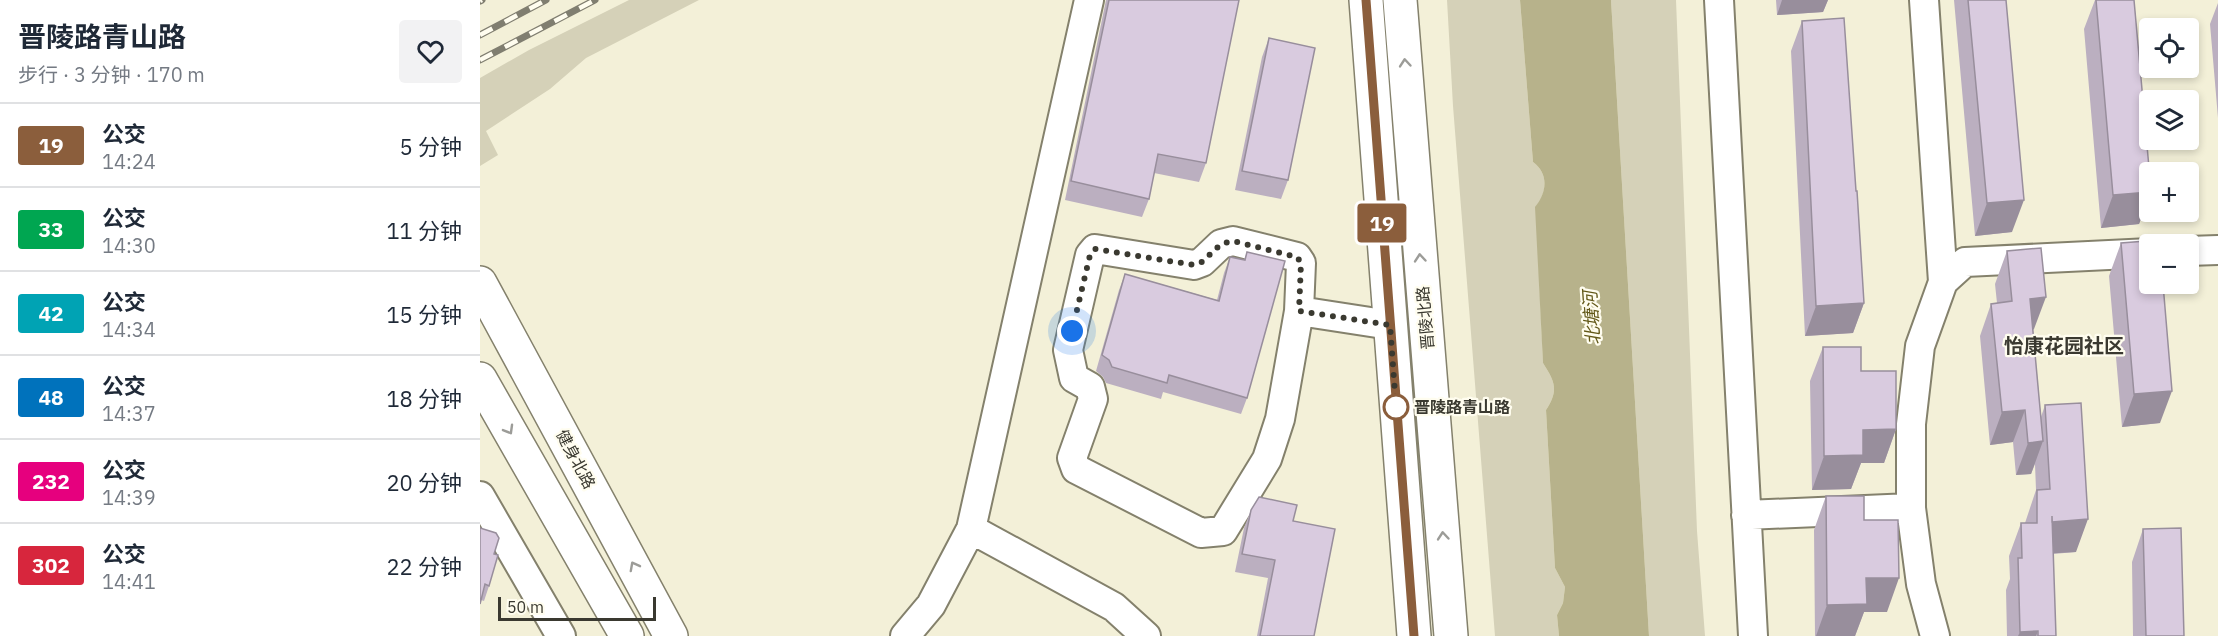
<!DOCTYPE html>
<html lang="zh">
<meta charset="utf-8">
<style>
:root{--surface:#fff;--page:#f2f2f3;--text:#1f2937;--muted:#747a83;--line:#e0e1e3}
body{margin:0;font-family:"IBM Plex Sans","Noto Sans SC",sans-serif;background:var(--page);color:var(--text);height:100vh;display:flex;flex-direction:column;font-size:22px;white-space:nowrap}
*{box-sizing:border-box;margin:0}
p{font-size:20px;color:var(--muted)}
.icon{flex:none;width:33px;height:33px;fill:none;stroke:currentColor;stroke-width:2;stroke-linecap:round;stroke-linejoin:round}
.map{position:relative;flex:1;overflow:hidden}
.details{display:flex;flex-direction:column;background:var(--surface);width:480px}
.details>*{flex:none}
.badge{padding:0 12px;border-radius:4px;font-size:21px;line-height:39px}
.buttons{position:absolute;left:1659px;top:18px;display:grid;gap:12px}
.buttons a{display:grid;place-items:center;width:60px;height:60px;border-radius:6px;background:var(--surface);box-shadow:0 3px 9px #0003;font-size:30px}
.scale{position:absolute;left:18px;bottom:15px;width:158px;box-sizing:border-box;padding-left:6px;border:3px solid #3a3930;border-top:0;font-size:16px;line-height:21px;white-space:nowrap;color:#3a3930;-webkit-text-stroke:4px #fffdef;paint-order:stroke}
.you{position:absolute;width:30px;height:30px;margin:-15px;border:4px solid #fff;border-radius:50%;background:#1a73e8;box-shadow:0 0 0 9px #1a73e833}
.map>.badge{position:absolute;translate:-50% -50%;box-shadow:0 0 0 3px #fff}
.round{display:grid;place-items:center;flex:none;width:63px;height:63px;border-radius:6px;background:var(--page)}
.head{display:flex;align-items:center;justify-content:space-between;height:102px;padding:0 18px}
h1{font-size:28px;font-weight:700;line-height:45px}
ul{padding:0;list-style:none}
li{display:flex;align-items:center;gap:18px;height:84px;padding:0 18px;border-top:2px solid var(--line)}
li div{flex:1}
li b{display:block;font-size:22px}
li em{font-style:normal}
li .badge{min-width:66px;font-weight:700;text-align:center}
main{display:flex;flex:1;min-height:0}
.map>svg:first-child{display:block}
.green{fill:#d5d1b8}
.water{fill:#b7b28b}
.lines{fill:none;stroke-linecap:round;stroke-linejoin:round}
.minor-casing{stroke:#84816c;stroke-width:32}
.major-casing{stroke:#84816c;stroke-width:36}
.minor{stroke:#fff;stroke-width:28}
.major{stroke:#fff;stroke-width:33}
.rail-casing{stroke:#807e70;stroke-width:7}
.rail{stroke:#fffdef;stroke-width:4.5;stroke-dasharray:14;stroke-linecap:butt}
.wall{fill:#bbafc0}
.shaded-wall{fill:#988e9c}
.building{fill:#d9cbdf;stroke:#988e9c;stroke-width:1.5}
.oneway{stroke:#9c9c98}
.line-casing{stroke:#fff;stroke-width:14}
.line{stroke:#8b5e3c;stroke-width:9}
.walk{stroke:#3a3930;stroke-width:6;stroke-dasharray:0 10.8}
.stop-dot{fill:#fff;stroke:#8b5e3c;stroke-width:3}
.labels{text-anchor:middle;stroke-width:4.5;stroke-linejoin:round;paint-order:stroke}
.street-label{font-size:16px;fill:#3a3930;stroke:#fffdef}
.stop-label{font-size:16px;font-weight:bold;fill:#3a3930;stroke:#fffdef;text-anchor:start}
.water-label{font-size:18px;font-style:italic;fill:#625818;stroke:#fffdef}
.quarter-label{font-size:20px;font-weight:bold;fill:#3a3930;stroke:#fffdef}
</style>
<main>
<section class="details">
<div class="head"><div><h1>晋陵路青山路</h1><p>步行 · 3 分钟 · 170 m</p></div><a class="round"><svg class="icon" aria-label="heart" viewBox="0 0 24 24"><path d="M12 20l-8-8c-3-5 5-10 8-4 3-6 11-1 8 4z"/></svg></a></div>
<ul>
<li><span class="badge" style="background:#8b5e3c;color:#fff">19</span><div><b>公交</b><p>14:24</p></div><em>5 分钟</em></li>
<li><span class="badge" style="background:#00a651;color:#fff">33</span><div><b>公交</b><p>14:30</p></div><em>11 分钟</em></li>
<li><span class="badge" style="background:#00a3b4;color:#fff">42</span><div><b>公交</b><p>14:34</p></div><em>15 分钟</em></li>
<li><span class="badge" style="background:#0072bc;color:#fff">48</span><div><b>公交</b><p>14:37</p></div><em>18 分钟</em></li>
<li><span class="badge" style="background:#e6007e;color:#fff">232</span><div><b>公交</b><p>14:39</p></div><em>20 分钟</em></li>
<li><span class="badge" style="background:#d7263d;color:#fff">302</span><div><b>公交</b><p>14:41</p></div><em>22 分钟</em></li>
</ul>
</section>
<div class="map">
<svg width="1738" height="636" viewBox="0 0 1738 636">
<rect width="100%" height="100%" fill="#f3f0d8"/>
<!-- green -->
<path class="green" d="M 149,0 L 219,0 L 106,58 L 70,89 L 6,131 L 18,155 L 0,166 L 0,78 L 49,50 Z
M 967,0 L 1040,0 L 1053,162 C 1069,174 1067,192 1056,207 L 1063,363 C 1075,382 1079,390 1066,410 L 1075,568 L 1085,587 L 1083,603 L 1077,615 L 1079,636 L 1015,636 L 973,106 Z
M 1131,0 L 1196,0 L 1217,531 L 1225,636 L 1169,636 Z"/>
<!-- water -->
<path class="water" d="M 1040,0 L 1131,0 L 1169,636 L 1079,636 L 1077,615 L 1083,603 L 1085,587 L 1075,568 L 1066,410 C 1079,390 1075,382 1063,363 L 1055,207 C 1067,192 1069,174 1053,162 Z"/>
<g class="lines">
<!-- minor casing -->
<g class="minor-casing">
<path id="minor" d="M 1239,0 L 1273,636
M 1444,0 L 1463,282
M 1708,251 L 1738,250
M 819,311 L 821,263 L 817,257 L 753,241 L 741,244 L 722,262 L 714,265 L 615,249 L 610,255 L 588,350 L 594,378 L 610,387 L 613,399 L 592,458 L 596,469 L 721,533 L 743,531 L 787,459 L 800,419 L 819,311 L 910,325
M 0,496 L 81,636
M 1266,515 L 1431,508
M 491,529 L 634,607 L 666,636
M 425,636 L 451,605 L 491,529 L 609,0
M 1455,636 L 1441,584 L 1431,508 L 1431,424 L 1440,346 L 1463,282 L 1485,262 L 1670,253"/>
</g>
<!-- major casing -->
<g class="major-casing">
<path id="major" d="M 886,0 L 934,636
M 920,0 L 971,636
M 0,283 L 191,636
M 0,379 L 147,636"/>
</g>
<!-- minor -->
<use href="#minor" class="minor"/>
<!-- major -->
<use href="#major" class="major"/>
<!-- rail casing -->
<g class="rail-casing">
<path id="rail" d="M 0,1 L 2,0
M 0,35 L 66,0
M 0,60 L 115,0"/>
</g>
<!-- rail -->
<use href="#rail" class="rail"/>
</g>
<!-- wall -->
<path class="wall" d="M 626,0 L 759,0 L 726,163 L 719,182 L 674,173 L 669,199 L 662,217 L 585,200 Z
M 1296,0 L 1348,0 L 1343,12 L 1297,15 Z
M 1474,0 L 1526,0 L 1532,232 L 1495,236 Z
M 1615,0 L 1654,0 L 1670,179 L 1670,195 L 1659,224 L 1621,228 L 1604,29 Z
M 1738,3 L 1738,118 L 1730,24 Z
M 1322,21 L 1376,191 L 1384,303 L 1373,333 L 1325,336 L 1311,51 Z
M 789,38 L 808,180 L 801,199 L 755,190 L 782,57 Z
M 1641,243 L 1680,423 L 1642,427 L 1629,276 Z
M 1527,251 L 1554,329 L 1553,330 L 1561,417 L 1565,405 L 1596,552 L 1573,554 L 1576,636 L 1527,636 L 1526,590 L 1530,579 L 1529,556 L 1541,523 L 1545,523 L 1556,490 L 1555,464 L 1551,474 L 1536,475 L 1533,442 L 1510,445 L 1500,336 L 1511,304 L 1517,303 L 1515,284 Z
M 767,252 L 767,398 L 761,414 L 683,392 L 681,399 L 626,383 L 623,377 L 616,371 L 639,290 L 645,274 L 737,300 L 744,273 L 750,257 L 764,260 Z
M 1343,347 L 1381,371 L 1416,429 L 1404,463 L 1381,463 L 1371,489 L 1332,490 L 1330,381 Z
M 1346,496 L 1384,520 L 1407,612 L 1384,612 L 1375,636 L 1335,636 L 1334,530 Z
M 771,510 L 813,521 L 834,636 L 777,636 L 788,578 L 755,572 L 764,528 Z
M 1663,529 L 1704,636 L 1653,636 L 1652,562 Z
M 14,554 L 9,586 L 4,601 L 1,600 Z"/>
<!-- shaded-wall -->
<path class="shaded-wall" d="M 1302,0 L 1348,0 L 1343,12 L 1297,15 Z
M 1670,192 L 1670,195 L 1659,224 L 1621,228 L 1633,195 Z
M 1544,200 L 1532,232 L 1495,236 L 1507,203 Z
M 1566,297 L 1554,329 L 1538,331 L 1550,299 Z
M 1384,303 L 1373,333 L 1325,336 L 1336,306 Z
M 1692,391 L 1680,423 L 1642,427 L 1654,394 Z
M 1545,410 L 1533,442 L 1510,445 L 1522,412 Z
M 1416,429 L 1404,463 L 1381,463 L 1371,489 L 1332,490 L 1344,456 L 1383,430 Z
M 1563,441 L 1551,474 L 1536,475 L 1548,443 Z
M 1608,519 L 1596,552 L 1561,554 L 1572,522 Z
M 1386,578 L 1419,578 L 1407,612 L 1384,612 L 1375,636 L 1336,636 L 1347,605 Z
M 1558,631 L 1556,636 L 1538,636 L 1540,632 Z"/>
<!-- building -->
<path class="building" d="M 629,0 L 759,0 L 726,163 L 678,154 L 669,199 L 591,181 Z
M 1488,0 L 1526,0 L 1544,200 L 1507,203 Z
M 1616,0 L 1654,0 L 1670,179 L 1670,192 L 1633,195 Z
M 1364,18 L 1376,191 L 1377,191 L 1384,303 L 1336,306 L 1322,21 Z
M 789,38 L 835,48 L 808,180 L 762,171 Z
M 1679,240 L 1680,244 L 1670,244 L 1670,284 L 1683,284 L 1692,391 L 1654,394 L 1641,243 Z
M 1561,248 L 1566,297 L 1550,299 L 1563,441 L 1548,443 L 1545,410 L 1522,412 L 1511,304 L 1532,301 L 1527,251 Z
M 767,252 L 805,261 L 767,398 L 689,375 L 687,383 L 632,367 L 629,360 L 622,355 L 645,274 L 739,301 L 750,257 L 765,260 Z
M 1343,347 L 1381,347 L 1381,371 L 1416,371 L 1416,429 L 1383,430 L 1383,455 L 1344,456 Z
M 1601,403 L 1608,519 L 1572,522 L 1572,516 L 1576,636 L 1558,636 L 1558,631 L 1540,632 L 1538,558 L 1542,558 L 1541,523 L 1557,523 L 1557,490 L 1570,489 L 1565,405 Z
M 1346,496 L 1384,496 L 1384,520 L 1418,520 L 1419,578 L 1386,578 L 1387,604 L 1347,605 Z
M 779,497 L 817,505 L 813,521 L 855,529 L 834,636 L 780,636 L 795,560 L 762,554 L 771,510 Z
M 0,528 L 16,533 L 19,538 L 14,554 L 18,555 L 9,586 L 5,584 L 0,604 Z
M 1701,528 L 1704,636 L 1666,636 L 1663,529 Z"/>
<!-- one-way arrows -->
<defs><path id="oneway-chevron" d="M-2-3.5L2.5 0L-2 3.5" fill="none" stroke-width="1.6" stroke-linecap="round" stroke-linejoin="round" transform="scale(1.5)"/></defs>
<g class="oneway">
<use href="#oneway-chevron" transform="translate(925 63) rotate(-95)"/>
<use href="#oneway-chevron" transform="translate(940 258) rotate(-95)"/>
<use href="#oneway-chevron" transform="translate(29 430) rotate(60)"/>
<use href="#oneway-chevron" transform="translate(963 536) rotate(-95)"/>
<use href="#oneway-chevron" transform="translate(154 566) rotate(-118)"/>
</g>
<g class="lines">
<!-- line casing -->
<g class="line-casing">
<path id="line" d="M 886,0 L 934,636"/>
</g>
<!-- line -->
<use href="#line" class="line"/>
<!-- walk -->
<path class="walk" d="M 592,331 L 610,255 L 615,249 L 714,265 L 722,262 L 741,244 L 753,241 L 817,257 L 821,263 L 819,311 L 910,325 L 916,407"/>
</g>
<!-- markers -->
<circle class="stop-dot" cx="916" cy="407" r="12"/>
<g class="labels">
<!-- street labels -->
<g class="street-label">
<text transform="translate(945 318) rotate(-95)" y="6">晋陵北路</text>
<text transform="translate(96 459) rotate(62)" y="6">健身北路</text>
</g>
<!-- stop labels -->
<g class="stop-label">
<text x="934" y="413">晋陵路青山路</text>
</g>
<!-- water labels -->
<g class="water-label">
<text transform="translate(1112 318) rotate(-94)" y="6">北塘河</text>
</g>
<!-- quarter labels -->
<g class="quarter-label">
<text x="1584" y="353">怡康花园社区</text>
</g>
</g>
</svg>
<div class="buttons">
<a><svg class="icon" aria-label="locate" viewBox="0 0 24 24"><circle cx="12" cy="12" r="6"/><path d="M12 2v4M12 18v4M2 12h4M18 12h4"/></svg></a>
<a><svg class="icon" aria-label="layers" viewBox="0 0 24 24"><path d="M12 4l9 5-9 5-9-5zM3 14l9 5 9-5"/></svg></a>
<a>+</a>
<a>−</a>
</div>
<div class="scale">50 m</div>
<div class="you" style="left:592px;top:331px"></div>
<b class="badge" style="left:902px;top:223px;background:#8b5e3c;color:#fff">19</b>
</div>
</main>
